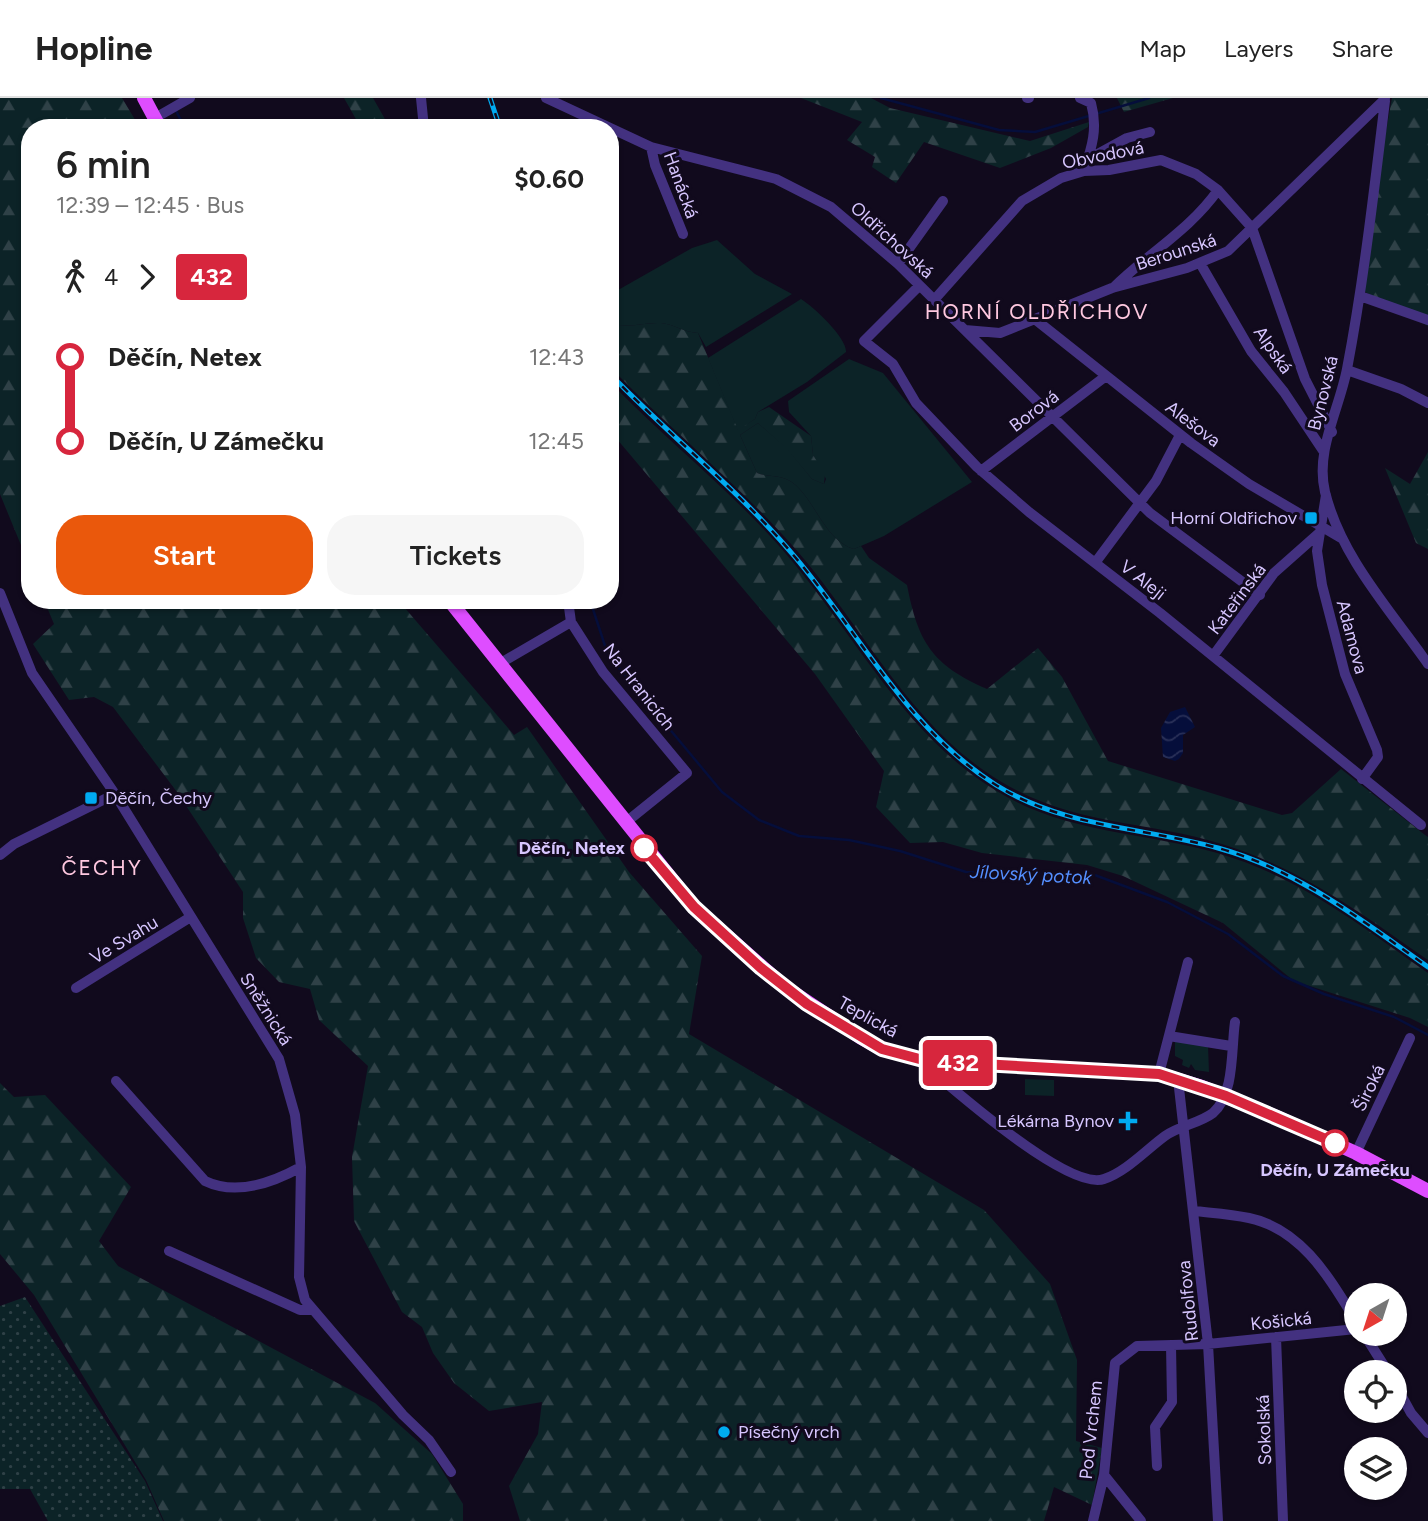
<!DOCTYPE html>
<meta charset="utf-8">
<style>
:root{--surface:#fff;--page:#f6f6f6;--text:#222;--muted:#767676;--line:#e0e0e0;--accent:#ea580c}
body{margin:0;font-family:Figtree,sans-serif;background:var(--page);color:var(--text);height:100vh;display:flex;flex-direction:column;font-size:26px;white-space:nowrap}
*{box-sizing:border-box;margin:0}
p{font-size:23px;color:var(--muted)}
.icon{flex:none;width:38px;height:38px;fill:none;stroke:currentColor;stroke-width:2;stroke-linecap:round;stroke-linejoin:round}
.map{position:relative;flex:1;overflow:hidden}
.side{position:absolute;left:21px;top:21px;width:598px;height:490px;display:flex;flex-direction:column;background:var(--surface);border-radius:28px;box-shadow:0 2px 5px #0004}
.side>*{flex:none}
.badge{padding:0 14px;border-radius:5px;font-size:24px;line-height:46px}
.needle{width:46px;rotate:219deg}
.controls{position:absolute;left:1344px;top:1185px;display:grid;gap:14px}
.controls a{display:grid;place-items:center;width:63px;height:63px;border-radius:50%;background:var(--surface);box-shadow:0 2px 5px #0004;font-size:35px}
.map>.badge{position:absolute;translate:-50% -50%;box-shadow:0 0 0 4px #fff}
.legs{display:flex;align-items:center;gap:10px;height:77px;padding:0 35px;font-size:23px}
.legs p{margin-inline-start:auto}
.headline{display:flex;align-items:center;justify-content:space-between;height:119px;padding:0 35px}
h1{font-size:38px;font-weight:600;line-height:52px}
.primary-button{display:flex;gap:14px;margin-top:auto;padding:14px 35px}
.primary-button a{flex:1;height:80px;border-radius:28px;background:var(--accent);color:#fff;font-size:28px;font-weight:600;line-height:80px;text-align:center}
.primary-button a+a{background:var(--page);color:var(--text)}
ul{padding:0 35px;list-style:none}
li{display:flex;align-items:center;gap:24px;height:84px;font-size:26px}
li i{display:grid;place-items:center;width:10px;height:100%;margin:0 9px;background:currentColor}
li i::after{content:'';width:18px;height:18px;margin:-9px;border:5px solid;border-radius:50%;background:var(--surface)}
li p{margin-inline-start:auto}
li:first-child i{background:linear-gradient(#0000 50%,currentColor 0)}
li:last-child i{background:linear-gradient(currentColor 50%,#0000 0)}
header{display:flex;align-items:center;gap:42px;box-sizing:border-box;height:98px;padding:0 35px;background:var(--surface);border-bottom:2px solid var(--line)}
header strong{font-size:33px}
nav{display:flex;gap:38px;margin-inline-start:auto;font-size:24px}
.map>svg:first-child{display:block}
.green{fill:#0c2327}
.forest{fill:url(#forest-firs)}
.garden{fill:url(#garden-dots)}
.water{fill:url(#water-waves)}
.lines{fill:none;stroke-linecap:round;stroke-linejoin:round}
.stream{stroke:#050e3b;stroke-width:2.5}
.street{stroke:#433180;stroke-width:10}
.primary{stroke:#de4dff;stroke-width:14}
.rail-casing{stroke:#00abf1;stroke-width:5}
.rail{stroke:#110a1d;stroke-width:2.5;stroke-dasharray:8;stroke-linecap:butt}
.line-1-casing{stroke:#fff;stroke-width:16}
.line-1{stroke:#d7263d;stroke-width:10}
.poi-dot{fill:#00abf1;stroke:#110a1d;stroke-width:2.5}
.stop-1-dot{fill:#fff;stroke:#d7263d;stroke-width:3.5}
.labels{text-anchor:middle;stroke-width:6;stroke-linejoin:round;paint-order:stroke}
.street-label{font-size:18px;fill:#d7c6ff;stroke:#110a1d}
.poi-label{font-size:18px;fill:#d7c6ff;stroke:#110a1d;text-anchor:end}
.stop-label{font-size:18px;font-weight:bold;fill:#d7c6ff;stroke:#110a1d;text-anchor:end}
.water-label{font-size:19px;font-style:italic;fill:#548fff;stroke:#110a1d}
.quarter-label{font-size:21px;letter-spacing:2px;fill:#ffc8e0;stroke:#110a1d}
</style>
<header>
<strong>Hopline</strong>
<nav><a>Map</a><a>Layers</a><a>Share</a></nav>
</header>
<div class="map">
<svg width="1428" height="1423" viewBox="0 0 1428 1423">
<defs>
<pattern id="forest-firs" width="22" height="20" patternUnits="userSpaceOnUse" patternTransform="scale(1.75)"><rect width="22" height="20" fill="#0c2327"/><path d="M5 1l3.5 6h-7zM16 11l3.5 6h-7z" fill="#2f4147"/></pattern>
<pattern id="garden-dots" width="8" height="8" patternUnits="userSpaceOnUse" patternTransform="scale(1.75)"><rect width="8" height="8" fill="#0c2327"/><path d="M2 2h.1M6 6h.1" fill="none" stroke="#2f4147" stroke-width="1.8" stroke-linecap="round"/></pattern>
<pattern id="water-waves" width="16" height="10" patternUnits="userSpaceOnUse" patternTransform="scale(1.75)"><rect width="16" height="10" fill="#050e3b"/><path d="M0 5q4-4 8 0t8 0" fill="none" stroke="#293058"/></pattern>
</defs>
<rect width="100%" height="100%" fill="#110a1d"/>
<!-- green -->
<path class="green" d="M 717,142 L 755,176 L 792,196 L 706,249 L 698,235 C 683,234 673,226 661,225 C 644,224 628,231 611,225 L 611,196 L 692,150 Z
M 801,201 C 814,209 847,240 846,254 L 807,284 L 758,314 L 755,321 L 738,333 L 708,260 Z
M 849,261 L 883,275 L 972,384 L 884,438 L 854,451 C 825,443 815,402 793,385 C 781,376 770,380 757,375 L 740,337 L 758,325 L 787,350 L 812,381 L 824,386 L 826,381 L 813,357 L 811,338 L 789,314 L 788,303 Z
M 1175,943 L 1208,947 L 1209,974 L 1195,972 L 1191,966 L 1189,970 L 1182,967 L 1183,962 L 1175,958 Z
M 1025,981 L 1054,982 L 1054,998 L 1025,997 Z"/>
<!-- forest -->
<path class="forest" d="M 0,0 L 122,0 L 140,30 L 30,30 L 30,469 L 0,396 Z
M 344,0 L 373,0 L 390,30 L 361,30 Z
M 801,0 L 871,0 L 890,10 L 1030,43 L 1089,24 L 1088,29 L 1051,50 L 1000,70 L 924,44 L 896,85 L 872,69 L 875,59 L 847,42 L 862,24 Z
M 1117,0 L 1173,0 L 1124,14 Z
M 1392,0 L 1428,0 L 1428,228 L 1358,190 Z
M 611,225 C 628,231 644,224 661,225 C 673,226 683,234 698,235 L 738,332 L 755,321 L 758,314 L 769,309 L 811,338 L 813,357 L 825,376 L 824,386 L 812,381 L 787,351 L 758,325 L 740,337 L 757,375 C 770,380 781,376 793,385 C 815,402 825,443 854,451 L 861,448 L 869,460 L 907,487 C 918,544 932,567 987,591 L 1038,550 L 1062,579 L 1108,663 L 1282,717 L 1292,715 L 1341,671 L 1425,737 L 1428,739 L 1428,862 C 1362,816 1301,770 1222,746 C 1145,722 1074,728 1000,683 C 911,629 864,531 799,455 C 742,389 674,335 614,273 L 611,269 Z
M 611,285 C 670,346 738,398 792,463 C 857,541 906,638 995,692 C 1066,736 1140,733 1217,755 C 1298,778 1361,828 1428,875 L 1428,929 L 1410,920 L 1294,883 L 1223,825 L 1123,778 L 1087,767 L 982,755 L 943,744 L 910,745 L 876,709 L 884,673 L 815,576 L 611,334 Z
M 1428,354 L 1428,451 L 1416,445 L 1385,370 L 1410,386 Z
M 44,502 L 398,502 L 514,637 L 527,629 L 629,774 L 702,858 L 689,936 L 984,1112 L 1050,1186 L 1077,1262 L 1076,1343 L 1102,1350 L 1092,1407 L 1054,1389 L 1044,1423 L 520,1423 L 509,1388 L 538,1336 L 542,1304 L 489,1313 L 454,1285 L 433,1255 L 422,1229 L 402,1214 L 354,1123 L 352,1059 L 368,968 L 319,922 L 310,891 L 279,884 L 256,860 L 243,820 L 243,794 L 177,694 L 113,609 L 94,599 L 69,602 L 33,546 L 54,526 Z
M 0,985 L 14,999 L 45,997 L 131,1089 L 99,1143 L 118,1168 L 375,1305 L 432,1356 L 463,1406 L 463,1423 L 164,1423 L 146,1382 L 34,1197 L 0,1156 Z"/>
<!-- garden -->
<path class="garden" d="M 25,1199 L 145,1383 L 163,1423 L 48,1423 L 30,1391 L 0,1391 L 0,1208 Z"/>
<!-- water -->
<path class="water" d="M 1185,609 L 1195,629 L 1183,637 L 1183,655 L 1179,661 L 1175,663 L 1163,659 L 1161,630 L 1170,614 Z"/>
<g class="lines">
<!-- stream -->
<path class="stream" d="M 881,0 L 999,32 L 1035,34 L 1149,0
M 175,11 L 185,30
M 590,502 L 608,557 L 722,694 L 759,722 L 799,738 L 849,742 L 900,753 L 966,774 L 1092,776 L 1167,804 L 1228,836 L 1283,878 L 1324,896 L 1394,919 L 1428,937"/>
<!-- street -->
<path class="street" d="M 421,0 L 424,30
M 546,0 L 651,49 L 776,81 L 831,109 L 898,166 L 1150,415 L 1260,497
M 1027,0 L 1029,0
M 1080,0 L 1091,5 C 1098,30 1092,49 1084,73
M 1385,3 C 1374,92 1364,182 1347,271 C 1339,312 1315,353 1325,394 C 1341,459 1390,512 1428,566
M 155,20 L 190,0
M 651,49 L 655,67 L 683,136
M 1087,62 L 1127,40 L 1150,34
M 1200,165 L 1251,253 L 1284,294 L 1324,354
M 898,166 L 943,103
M 919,188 L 864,243 L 893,266 L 916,305 L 977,369 L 1029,414 L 1160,515 L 1421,727
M 1113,190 C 1147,156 1190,132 1218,92
M 1360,198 L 1428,222
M 934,202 L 1022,103 L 1061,80 L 1084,73 L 1109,72 L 1161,62 L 1196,76 L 1218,92 L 1252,130 L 1305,281 L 1332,334
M 1036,222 L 1191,345 L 1249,386 L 1341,440
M 965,232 L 1000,235 L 1112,190 L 1187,170 L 1228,153 L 1385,1
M 1347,272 L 1401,291 L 1428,305
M 981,373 L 1106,278
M 1326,397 L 1317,453 L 1322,487 L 1345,576 L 1377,652 L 1378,659 L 1362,681
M 1095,465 L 1156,383 L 1180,337
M 0,495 L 32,575 L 115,696 L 279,961 L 295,1017 L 301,1069 L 299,1179 L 305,1202 L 403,1317 L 429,1342 L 451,1374
M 568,502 L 571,524
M 1213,558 L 1274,475 L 1318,436
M 499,566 L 571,524 L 603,574 L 687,675 L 625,725
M 0,757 L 14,746 L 115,696
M 76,890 L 189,820
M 1169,938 L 1231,948
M 927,963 L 932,973 C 960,997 1070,1093 1104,1081 C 1126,1074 1147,1051 1165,1038 C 1179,1028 1200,1025 1213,1015 C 1235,996 1231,951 1235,924
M 1159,976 L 1188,864
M 1178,981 L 1208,1246 L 1218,1423
M 116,983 L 205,1083 C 236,1098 272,1085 301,1069
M 1356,1055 L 1410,940
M 1194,1113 C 1212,1115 1231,1116 1249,1120 C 1302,1131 1330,1181 1356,1223
M 169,1153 L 300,1212 L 311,1212
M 1364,1236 L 1388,1274
M 1276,1239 L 1283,1423
M 1395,1286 L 1411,1315 L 1428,1335
M 1157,1368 L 1155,1329 L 1172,1304 L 1171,1247
M 1104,1377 L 1141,1423
M 1093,1423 L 1104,1377 L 1115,1265 L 1137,1248 L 1208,1246 L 1356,1231"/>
<!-- primary -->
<path class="primary" d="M 144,0 L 160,30
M 449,502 L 694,809 L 785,889 L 860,939 L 882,951 L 927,963 L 1159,976 L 1202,989 L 1279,1020 L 1356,1055 L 1428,1093"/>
<!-- rail casing -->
<g class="rail-casing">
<path id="rail" d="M 490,0 L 500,30
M 611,277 C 671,339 740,393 795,459 C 860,536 908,632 996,687 C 1065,730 1142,729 1218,750 C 1298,772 1361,822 1428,869"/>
</g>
<!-- rail -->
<use href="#rail" class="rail"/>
</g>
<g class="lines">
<!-- line-1 casing -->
<g class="line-1-casing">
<path id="line-1" d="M 644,750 L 694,809 L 761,870 L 807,906 L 882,951 L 927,963 L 1159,976 L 1226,998 L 1335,1045"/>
</g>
<!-- line-1 -->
<use href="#line-1" class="line-1"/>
</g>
<!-- markers -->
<g class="poi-dot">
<rect x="1304" y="413" width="14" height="14" rx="3.5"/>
<rect x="84" y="693" width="14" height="14" rx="3.5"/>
<path d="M1124.5 1012.5h7v7h7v7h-7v7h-7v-7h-7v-7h7z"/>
<circle cx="724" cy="1334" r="7"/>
</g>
<g class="stop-1-dot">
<circle cx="644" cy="750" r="12"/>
<circle cx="1335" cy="1045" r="12"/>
</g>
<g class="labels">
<!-- street labels -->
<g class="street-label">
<text transform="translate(1103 57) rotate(-11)" y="6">Obvodová</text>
<text transform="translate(681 87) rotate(70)" y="6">Hanácká</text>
<text transform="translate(892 142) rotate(42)" y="6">Oldřichovská</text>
<text transform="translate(1176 154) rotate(-18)" y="6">Berounská</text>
<text transform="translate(1273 252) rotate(55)" y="6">Alpská</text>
<text transform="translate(1323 295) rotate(-76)" y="6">Bynovská</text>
<text transform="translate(1034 313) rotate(-37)" y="6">Borová</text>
<text transform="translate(1193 326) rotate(37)" y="6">Alešova</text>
<text transform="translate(1143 482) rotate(38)" y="6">V Aleji</text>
<text transform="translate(1237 501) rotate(-53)" y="6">Kateřinská</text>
<text transform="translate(1352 539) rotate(75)" y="6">Adamova</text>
<text transform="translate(639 589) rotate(52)" y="6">Na Hranicích</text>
<text transform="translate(124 842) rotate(-31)" y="6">Ve Svahu</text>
<text transform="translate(266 911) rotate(58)" y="6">Sněžnická</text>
<text transform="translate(868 919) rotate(29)" y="6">Teplická</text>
<text transform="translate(1369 990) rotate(-64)" y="6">Široká</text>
<text transform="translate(1188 1203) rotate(-96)" y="6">Rudolfova</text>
<text transform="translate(1281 1223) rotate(-6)" y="6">Košická</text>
<text transform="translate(1091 1332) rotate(-84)" y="6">Pod Vrchem</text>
<text transform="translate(1264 1332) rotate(-92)" y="6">Sokolská</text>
</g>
<!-- poi labels -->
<g class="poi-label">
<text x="1297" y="426">Horní Oldřichov</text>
<text x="105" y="706" text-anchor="start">Děčín, Čechy</text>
<text x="1114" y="1029">Lékárna Bynov</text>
<text x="738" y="1340" text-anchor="start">Písečný vrch</text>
</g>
<!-- stop labels -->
<g class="stop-label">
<text x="625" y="756">Děčín, Netex</text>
<text x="1335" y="1078" text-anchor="middle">Děčín, U Zámečku</text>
</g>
<!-- water labels -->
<g class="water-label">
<text transform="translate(1031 776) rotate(3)" y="7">Jílovský potok</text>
</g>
<!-- quarter labels -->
<g class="quarter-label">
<text x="1037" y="221">HORNÍ OLDŘICHOV</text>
<text x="102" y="777">ČECHY</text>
</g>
</g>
</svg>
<div class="controls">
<a><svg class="needle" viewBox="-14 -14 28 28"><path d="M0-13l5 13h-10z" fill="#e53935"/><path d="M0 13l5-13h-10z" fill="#767676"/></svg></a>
<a><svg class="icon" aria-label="locate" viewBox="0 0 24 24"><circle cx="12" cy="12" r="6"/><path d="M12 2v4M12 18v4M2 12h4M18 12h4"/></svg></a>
<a><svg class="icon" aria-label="layers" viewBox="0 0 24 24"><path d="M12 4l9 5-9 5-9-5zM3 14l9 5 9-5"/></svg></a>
</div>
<b class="badge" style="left:958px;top:965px;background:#d7263d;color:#fff">432</b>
<section class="side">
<div class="headline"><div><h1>6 min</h1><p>12:39 – 12:45 · Bus</p></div><b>$0.60</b></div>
<div class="legs"><svg class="icon" aria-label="walk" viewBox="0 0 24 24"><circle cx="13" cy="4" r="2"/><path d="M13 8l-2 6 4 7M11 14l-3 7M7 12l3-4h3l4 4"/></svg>4<svg class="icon" aria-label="forward" viewBox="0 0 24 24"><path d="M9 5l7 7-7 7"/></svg><b class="badge" style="background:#d7263d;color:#fff">432</b></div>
<ul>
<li><i style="color:#d7263d"></i><b>Děčín, Netex</b><p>12:43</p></li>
<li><i style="color:#d7263d"></i><b>Děčín, U Zámečku</b><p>12:45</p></li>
</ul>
<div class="primary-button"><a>Start</a><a>Tickets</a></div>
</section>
</div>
